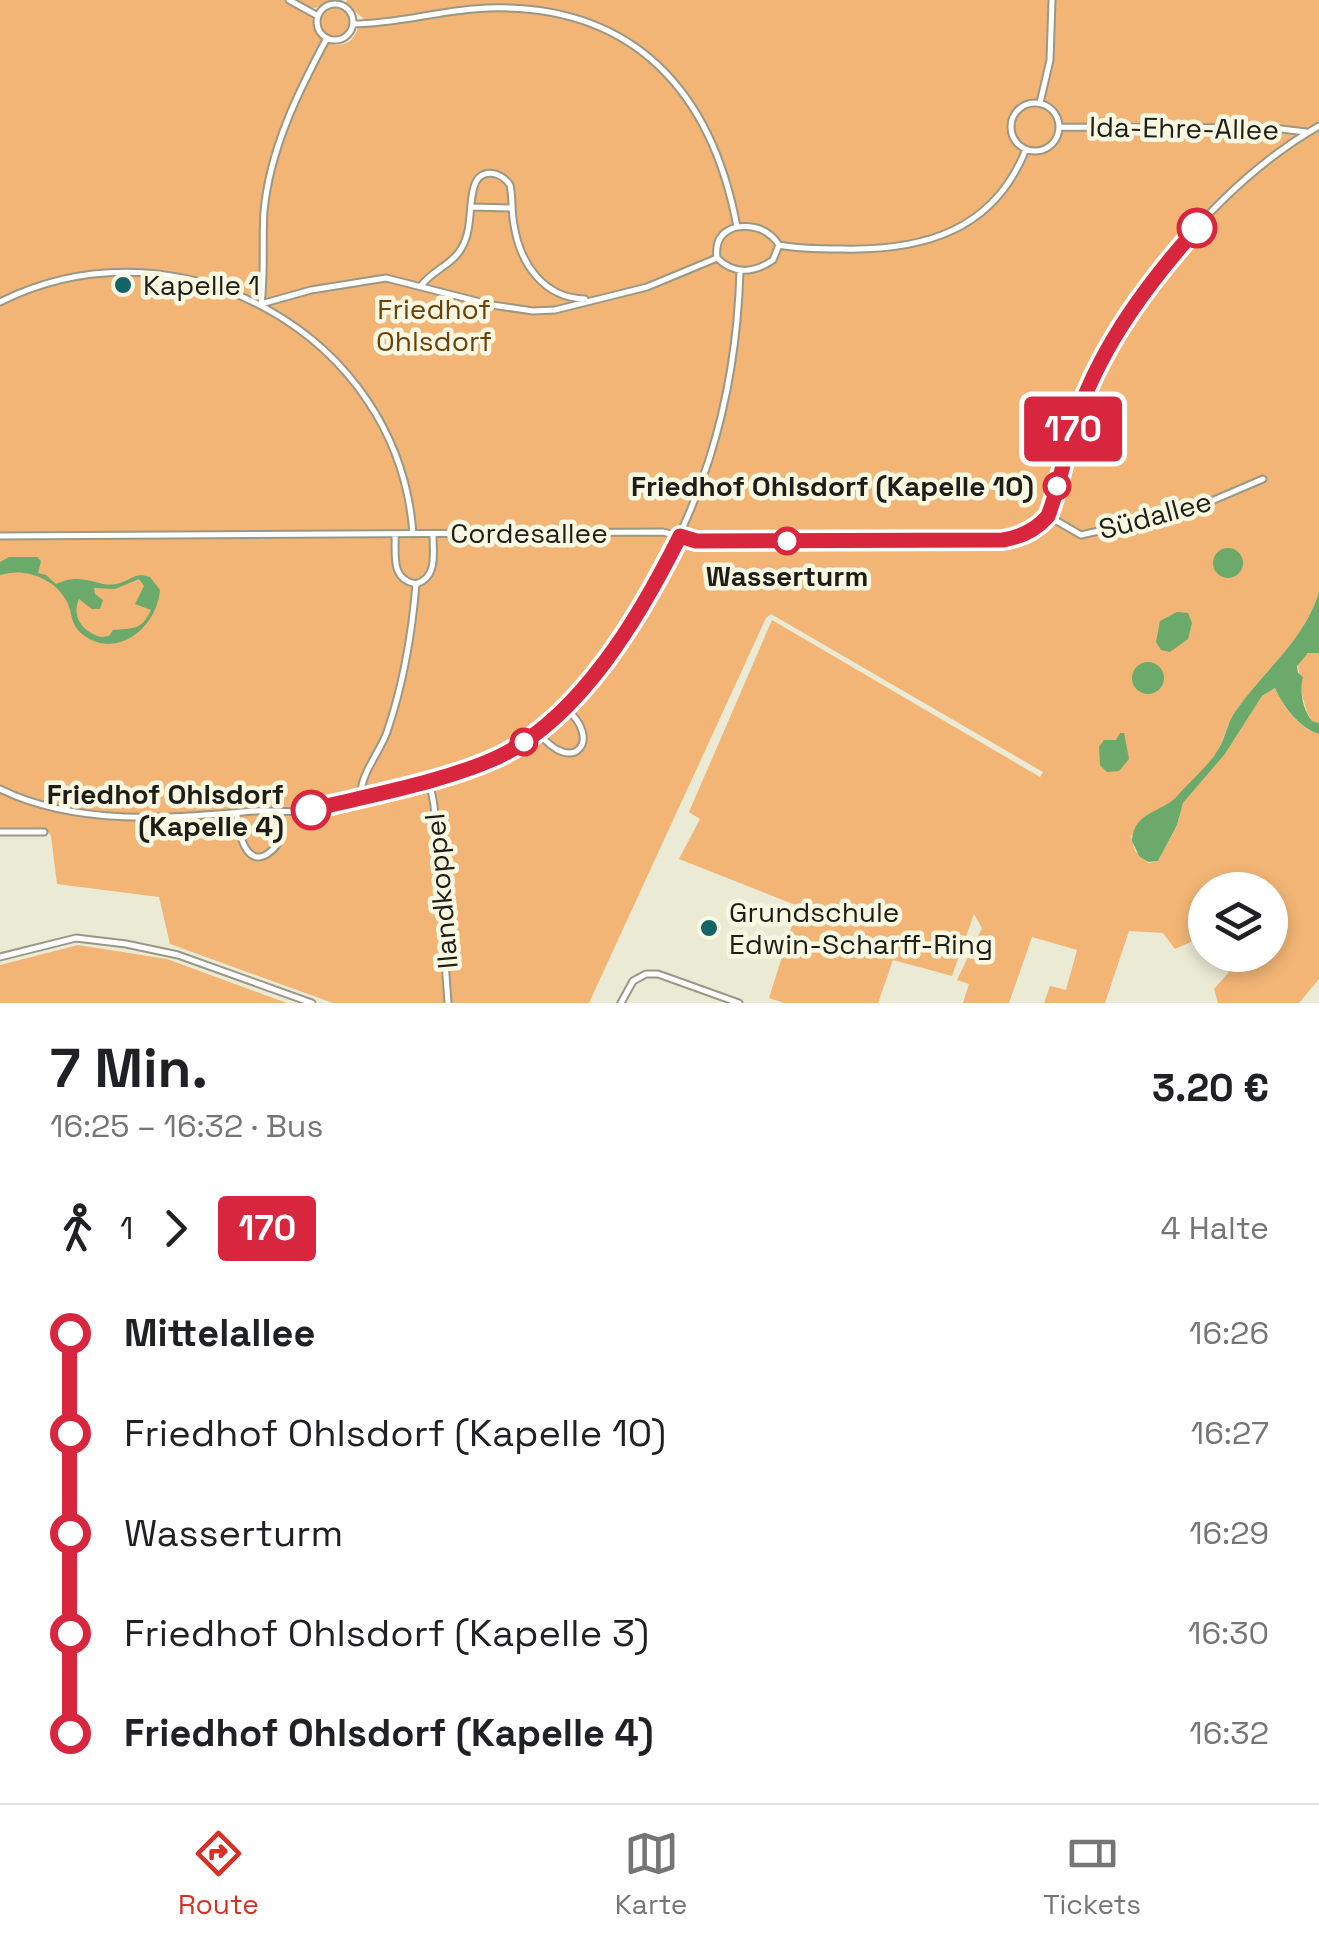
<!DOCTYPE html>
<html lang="de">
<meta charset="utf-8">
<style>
:root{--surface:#fff;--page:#f2f2f2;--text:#202124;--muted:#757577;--line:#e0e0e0;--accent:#d93025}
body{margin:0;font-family:"Space Grotesk",sans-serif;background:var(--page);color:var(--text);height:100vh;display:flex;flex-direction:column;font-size:38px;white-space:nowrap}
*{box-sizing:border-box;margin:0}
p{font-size:32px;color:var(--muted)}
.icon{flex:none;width:55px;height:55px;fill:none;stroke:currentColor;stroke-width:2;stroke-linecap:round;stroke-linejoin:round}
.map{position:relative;height:1003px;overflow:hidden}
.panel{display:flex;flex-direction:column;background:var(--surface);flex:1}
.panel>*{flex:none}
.badge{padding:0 20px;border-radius:8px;font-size:35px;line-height:65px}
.fabs{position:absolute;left:1188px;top:872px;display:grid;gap:20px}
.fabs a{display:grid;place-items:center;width:100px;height:100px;border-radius:50%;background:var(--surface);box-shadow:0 5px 15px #0003;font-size:50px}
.map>.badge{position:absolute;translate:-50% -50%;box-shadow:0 0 0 5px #fff}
.legs{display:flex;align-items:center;gap:15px;height:110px;padding:0 50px;font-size:32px}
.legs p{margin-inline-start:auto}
.summary{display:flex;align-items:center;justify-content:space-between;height:170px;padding:0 50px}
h1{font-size:55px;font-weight:600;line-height:75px}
ul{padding:0 50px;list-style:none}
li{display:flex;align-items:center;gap:35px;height:100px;font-size:38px}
li i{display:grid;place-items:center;width:15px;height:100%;margin:0 12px;background:currentColor}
li i::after{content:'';width:25px;height:25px;margin:-12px;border:8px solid;border-radius:50%;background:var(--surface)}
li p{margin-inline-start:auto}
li:first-child i{background:linear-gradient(#0000 50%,currentColor 0)}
li:last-child i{background:linear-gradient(currentColor 50%,#0000 0)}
.menu{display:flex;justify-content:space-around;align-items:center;height:140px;border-top:2px solid var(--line);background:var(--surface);font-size:28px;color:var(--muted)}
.menu a{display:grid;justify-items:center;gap:5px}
.menu .current{color:var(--accent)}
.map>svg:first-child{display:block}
.green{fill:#f2b575}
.water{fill:#6baa6a;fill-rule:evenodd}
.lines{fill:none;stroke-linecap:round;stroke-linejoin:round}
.street-casing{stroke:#999885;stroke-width:9}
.street{stroke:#fff;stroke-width:5}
.line-1-casing{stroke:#fff;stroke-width:22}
.line-1{stroke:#d7263d;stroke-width:15}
.stop-1-dot{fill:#fff;stroke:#d7263d;stroke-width:5}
.poi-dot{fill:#146369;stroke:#f8f7e2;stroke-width:4}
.labels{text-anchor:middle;stroke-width:9;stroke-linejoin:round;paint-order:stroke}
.street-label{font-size:28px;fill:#1e1e17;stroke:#f8f7e2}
.poi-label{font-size:28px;fill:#1e1e17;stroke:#f8f7e2;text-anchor:start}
.park-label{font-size:28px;fill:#6a410b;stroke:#f8f7e2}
.stop-label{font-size:28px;font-weight:bold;fill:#1e1e17;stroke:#f8f7e2;text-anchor:end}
</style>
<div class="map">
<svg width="1319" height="1003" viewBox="0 0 1319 1003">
<rect width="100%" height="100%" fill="#eaead5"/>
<!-- green -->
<path class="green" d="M 0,0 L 342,0 L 311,9 C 312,26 327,56 350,41 C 356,36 359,25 363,18 L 345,4 L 347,0 L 1319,0 L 1319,592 C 1304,641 1263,671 1235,712 C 1227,723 1225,736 1219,748 C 1201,781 1159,812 1131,836 L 1135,851 L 1148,863 L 1158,861 L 1177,825 L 1183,803 L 1225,754 L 1262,696 L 1275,688 C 1283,707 1299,728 1319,734 L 1319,979 L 1299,1003 L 1218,1003 L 1214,989 L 1229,972 L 1210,955 L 1270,955 L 1270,890 L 1205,890 L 1205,951 L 1193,941 L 1175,949 L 1163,933 L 1129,931 L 1105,1003 L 1044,1003 L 1050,986 L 1066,990 L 1077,950 L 1032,937 L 1009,1003 L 963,1003 L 969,984 L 957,980 L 982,928 L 974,914 L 952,976 L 893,960 L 878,1003 L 784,1003 L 769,998 L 798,906 L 679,859 L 700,819 L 689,812 L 772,620 L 1040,777 L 1043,772 L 771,614 L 766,618 L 755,642 L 589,1003 L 333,1003 L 170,944 L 159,897 L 57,884 L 51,836 L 46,829 L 0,828 Z
M321 22a14 14 0 1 1 28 0a14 14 0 1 1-28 0Z
M 1309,653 L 1319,653 L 1319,723 L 1312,721 C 1303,709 1298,675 1298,661 Z
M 78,945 L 167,959 L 287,1003 L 0,1003 L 0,965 Z"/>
<!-- water -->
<path class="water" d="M1213 563a15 15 0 1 1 30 0a15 15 0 1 1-30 0Z
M 37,557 L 41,561 L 38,573 L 46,575 L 56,584 C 86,570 98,590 120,583 C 133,579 135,572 150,577 L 160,590 C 157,628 116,661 82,634 C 69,623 73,611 66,600 C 54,578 24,567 0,575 L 0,562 L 9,557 ZM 139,579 L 144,586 L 135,604 L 151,610 C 141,631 133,628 113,630 L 109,636 L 101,637 C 83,632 71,617 79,599 L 92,609 L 100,609 L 103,600 L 95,594 L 94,588 L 115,589 Z
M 1319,592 L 1319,653 L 1308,653 L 1297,666 L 1298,673 L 1303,677 C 1299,691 1303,710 1312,721 L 1319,723 L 1319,734 C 1299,728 1283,706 1275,688 L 1262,696 L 1225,754 L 1183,803 L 1177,825 L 1158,861 L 1148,862 L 1139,856 L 1132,841 C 1133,811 1163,813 1178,795 C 1191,780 1210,765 1219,748 C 1226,736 1227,723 1235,712 C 1263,671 1304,641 1319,592 Z
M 1177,612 L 1188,613 L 1192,623 L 1188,639 L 1170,652 L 1161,650 L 1156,642 L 1160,621 Z
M1132 678a16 16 0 1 1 32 0a16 16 0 1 1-32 0Z
M 1120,733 L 1124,733 L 1129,759 L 1119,771 L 1107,772 L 1100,765 L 1099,747 L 1104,740 L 1116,740 Z"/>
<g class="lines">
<!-- street casing -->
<g class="street-casing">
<path id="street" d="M 289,0 L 318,16
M317 22a18 18 0 1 1 36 0a18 18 0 1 1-36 0Z
M 353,24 C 399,24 444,9 489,8 C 634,4 712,92 737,227
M 1040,103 L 1050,60 L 1052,0
M1011 127a24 24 0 1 1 48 0a24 24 0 1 1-48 0Z
M 1059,127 L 1273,128 L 1306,132
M 473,207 L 512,208
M 737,227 C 754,225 769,229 779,245 L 773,260 C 754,273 734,275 717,258 C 715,242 721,231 737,227 Z
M 779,245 C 799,249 821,249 841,249 C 923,251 994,231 1026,149
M 421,286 C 431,271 452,265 461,249 C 473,229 468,207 474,187 C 479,167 501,171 510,185 C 513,198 511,211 514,225 C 520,263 543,298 585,299
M 0,302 C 178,213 399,334 413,534
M 261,304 L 311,290 L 386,278 L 492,305 L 533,311 L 555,310 L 647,287 L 717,258
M 261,304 C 265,273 262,242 264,211 C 270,149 298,92 327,38
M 1048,516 L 1081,535 L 1188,511 L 1263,479
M 395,534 C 396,555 390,579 416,584 C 438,577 433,554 433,534
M 0,536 L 663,532 L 696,541 L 1017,537 L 1036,528 L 1048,516 C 1062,480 1066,442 1080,406 C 1124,301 1219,183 1319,126
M 539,733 C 573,777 604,739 565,708
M 429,779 L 434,805 L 448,1003
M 0,789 C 75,826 172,819 253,811 C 271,810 288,813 306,811 C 326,808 345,801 365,796 C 423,782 484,768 535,735 C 572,711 599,668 623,632 C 700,521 736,405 740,271
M 361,797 C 359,776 380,752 387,732 C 403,685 412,633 416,584
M 237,814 C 238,838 250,877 277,845 L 281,813
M 0,832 L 44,832
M 0,957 L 76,938 L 126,944 L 178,955 L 312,1003
M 621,1003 L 633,981 L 646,974 L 658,974 L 739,1003"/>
</g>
<!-- street -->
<use href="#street" class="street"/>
</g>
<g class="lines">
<!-- line-1 casing -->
<g class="line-1-casing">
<path id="line-1" d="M 311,810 C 369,795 443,782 496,758 C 580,719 640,616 680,536 L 696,541 L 1003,540 C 1021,537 1036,530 1048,516 C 1061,482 1066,445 1079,411 C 1104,342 1149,282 1197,228"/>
</g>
<!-- line-1 -->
<use href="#line-1" class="line-1"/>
</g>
<!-- markers -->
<g class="stop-1-dot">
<circle cx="1197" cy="228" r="18"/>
<circle cx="1057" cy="486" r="12"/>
<circle cx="787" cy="541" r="12"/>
<circle cx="524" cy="742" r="12"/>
<circle cx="311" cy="810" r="18"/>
</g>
<g class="poi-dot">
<circle cx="123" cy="285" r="10"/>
<circle cx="709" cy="928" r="10"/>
</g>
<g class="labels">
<!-- street labels -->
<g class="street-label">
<text transform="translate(1184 128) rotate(1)" y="10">Ida-Ehre-Allee</text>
<text transform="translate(1155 515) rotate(-15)" y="10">Südallee</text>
<text x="529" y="543">Cordesallee</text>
<text transform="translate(441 891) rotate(-95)" y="10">Ilandkoppel</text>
</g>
<!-- poi labels -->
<g class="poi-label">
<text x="143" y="295">Kapelle 1</text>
<text x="729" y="922">Grundschule<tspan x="729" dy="32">Edwin-Scharff-Ring</tspan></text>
</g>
<!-- park labels -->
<g class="park-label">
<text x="434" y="319">Friedhof<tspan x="434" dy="32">Ohlsdorf</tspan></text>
</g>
<!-- stop labels -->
<g class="stop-label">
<text x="1034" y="496">Friedhof Ohlsdorf (Kapelle 10)</text>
<text x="787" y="586" text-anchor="middle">Wasserturm</text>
<text x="284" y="804">Friedhof Ohlsdorf<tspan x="284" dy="32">(Kapelle 4)</tspan></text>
</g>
</g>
</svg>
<div class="fabs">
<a><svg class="icon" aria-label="layers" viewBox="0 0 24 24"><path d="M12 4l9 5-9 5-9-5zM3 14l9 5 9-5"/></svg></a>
</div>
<b class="badge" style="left:1073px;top:429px;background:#d7263d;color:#fff">170</b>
</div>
<section class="panel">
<div class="summary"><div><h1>7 Min.</h1><p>16:25 – 16:32 · Bus</p></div><b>3.20 €</b></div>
<div class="legs"><svg class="icon" aria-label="walk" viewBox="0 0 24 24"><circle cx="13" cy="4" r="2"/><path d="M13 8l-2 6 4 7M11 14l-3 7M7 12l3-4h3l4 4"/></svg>1<svg class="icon" aria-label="forward" viewBox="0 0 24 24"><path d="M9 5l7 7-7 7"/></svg><b class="badge" style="background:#d7263d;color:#fff">170</b><p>4 Halte</p></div>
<ul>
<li><i style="color:#d7263d"></i><b>Mittelallee</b><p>16:26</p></li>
<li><i style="color:#d7263d"></i><span>Friedhof Ohlsdorf (Kapelle 10)</span><p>16:27</p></li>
<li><i style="color:#d7263d"></i><span>Wasserturm</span><p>16:29</p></li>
<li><i style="color:#d7263d"></i><span>Friedhof Ohlsdorf (Kapelle 3)</span><p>16:30</p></li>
<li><i style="color:#d7263d"></i><b>Friedhof Ohlsdorf (Kapelle 4)</b><p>16:32</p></li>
</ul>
</section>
<nav class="menu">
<a class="current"><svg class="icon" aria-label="directions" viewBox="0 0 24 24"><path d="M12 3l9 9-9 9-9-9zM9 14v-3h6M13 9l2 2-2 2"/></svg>Route</a>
<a><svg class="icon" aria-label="map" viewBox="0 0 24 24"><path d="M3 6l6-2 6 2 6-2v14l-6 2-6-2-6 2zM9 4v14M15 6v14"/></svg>Karte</a>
<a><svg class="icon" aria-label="tickets" viewBox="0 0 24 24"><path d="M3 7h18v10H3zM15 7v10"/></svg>Tickets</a>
</nav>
